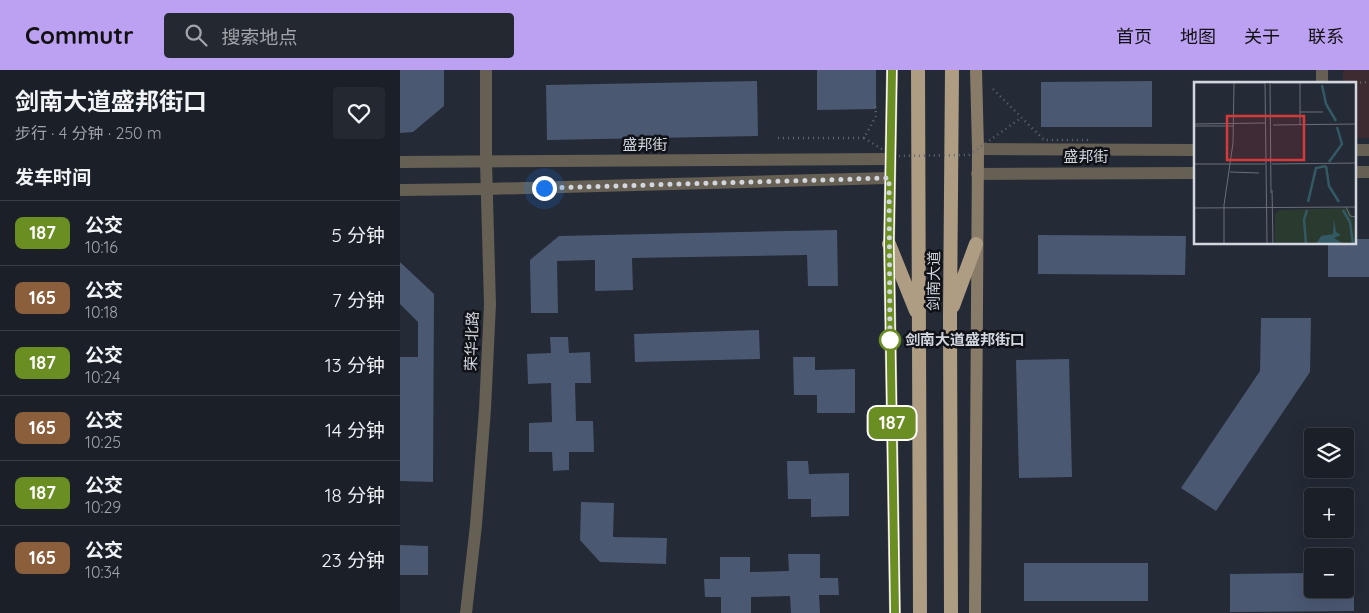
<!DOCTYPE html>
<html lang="zh">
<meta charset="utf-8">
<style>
:root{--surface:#1b2028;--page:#242830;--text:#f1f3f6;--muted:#a0a3a8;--line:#393e45;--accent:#bca0f2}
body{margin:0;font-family:Quicksand,"Noto Sans SC",sans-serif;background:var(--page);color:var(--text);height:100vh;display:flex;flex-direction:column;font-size:19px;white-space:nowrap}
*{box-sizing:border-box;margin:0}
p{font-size:16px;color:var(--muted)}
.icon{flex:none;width:28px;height:28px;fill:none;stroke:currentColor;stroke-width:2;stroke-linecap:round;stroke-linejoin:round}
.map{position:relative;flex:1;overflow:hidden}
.sheet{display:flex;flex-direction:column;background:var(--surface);width:400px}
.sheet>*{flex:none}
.badge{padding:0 10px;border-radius:8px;font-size:18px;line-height:32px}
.tools{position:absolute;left:904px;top:358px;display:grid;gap:10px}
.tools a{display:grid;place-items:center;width:50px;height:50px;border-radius:5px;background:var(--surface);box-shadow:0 5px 20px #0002,0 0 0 1px var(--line);font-size:25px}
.you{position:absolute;width:25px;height:25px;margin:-12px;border:4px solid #fff;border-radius:50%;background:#1a73e8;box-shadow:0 0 0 8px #1a73e833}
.map>.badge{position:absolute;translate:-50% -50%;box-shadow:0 0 0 2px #fff}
h2{padding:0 15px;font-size:19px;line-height:45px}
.round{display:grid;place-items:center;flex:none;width:52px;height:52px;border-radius:5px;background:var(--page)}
.summary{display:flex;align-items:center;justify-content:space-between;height:85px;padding:0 15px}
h1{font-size:24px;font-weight:700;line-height:38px}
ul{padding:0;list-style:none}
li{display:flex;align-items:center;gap:15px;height:65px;padding:0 15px;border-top:1px solid var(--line)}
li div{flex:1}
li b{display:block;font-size:19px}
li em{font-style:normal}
li .badge{min-width:55px;font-weight:700;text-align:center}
header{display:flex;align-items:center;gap:30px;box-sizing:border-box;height:70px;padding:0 25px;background:var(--accent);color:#111}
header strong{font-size:24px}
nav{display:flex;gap:28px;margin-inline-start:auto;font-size:18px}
.search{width:350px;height:45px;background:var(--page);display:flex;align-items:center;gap:12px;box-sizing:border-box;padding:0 18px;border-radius:5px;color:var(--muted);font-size:19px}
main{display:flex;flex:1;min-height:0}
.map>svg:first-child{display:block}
.commercial{fill:#3e2b32}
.building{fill:#4b5872}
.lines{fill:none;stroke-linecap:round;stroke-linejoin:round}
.path{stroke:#616771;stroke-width:2.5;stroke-dasharray:1 4;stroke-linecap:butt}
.minor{stroke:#665f53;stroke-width:12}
.tertiary{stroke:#665f53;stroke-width:12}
.secondary{stroke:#887c69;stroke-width:12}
.trunk{stroke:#ae9d82;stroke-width:14}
.path-bridge{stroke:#616771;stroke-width:2.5;stroke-dasharray:1 4;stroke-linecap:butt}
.line-casing{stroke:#fff;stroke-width:11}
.line{stroke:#6b8e23;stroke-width:8}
.walk{stroke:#d2d6de;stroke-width:5;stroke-dasharray:0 9}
.stop-dot{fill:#fff;stroke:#6b8e23;stroke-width:2.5}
.labels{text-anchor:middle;stroke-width:5;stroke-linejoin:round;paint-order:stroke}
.street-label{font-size:15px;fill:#d2d6de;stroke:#101218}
.stop-label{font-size:15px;font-weight:bold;fill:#d2d6de;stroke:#101218;text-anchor:start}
.inset-river{fill:none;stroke:#335964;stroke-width:2.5}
.inset-road{fill:none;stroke:#6a6f79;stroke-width:1}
.view{fill:#d6393a;fill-opacity:0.15;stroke:#d6393a;stroke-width:2.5}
.inset-edge{fill:none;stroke:#d2d6de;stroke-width:2.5}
</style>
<header>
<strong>Commutr</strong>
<div class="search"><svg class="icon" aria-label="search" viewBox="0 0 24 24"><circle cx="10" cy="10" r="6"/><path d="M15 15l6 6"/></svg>搜索地点</div>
<nav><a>首页</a><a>地图</a><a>关于</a><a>联系</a></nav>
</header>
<main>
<section class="sheet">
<div class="summary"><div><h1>剑南大道盛邦街口</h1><p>步行 · 4 分钟 · 250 m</p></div><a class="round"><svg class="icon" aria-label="heart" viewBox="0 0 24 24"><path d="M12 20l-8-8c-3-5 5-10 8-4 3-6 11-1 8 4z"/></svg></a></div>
<h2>发车时间</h2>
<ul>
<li><span class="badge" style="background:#6b8e23;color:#fff">187</span><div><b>公交</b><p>10:16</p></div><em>5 分钟</em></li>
<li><span class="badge" style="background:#8b5e3c;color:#fff">165</span><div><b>公交</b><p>10:18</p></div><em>7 分钟</em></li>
<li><span class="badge" style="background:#6b8e23;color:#fff">187</span><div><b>公交</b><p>10:24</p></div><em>13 分钟</em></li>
<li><span class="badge" style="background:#8b5e3c;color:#fff">165</span><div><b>公交</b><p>10:25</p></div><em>14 分钟</em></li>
<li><span class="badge" style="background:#6b8e23;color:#fff">187</span><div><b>公交</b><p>10:29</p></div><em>18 分钟</em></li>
<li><span class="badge" style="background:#8b5e3c;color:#fff">165</span><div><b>公交</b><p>10:34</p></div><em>23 分钟</em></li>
</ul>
</section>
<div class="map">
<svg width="969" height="543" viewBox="0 0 969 543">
<rect width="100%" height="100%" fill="#242a36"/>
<!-- commercial -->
<path class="commercial" d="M 943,0 L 969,0 L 969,68 L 958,68 L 955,66 L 955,14 L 943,14 Z"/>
<!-- building -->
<path class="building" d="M 0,0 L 44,0 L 44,36 L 13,62 L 0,63 Z
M 417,0 L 476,0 L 476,39 L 417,40 Z
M 357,11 L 358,66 L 147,70 L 146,15 Z
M 752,11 L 752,57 L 641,57 L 641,12 Z
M 437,160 L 438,216 L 408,216 L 407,185 L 232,188 L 233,220 L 195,221 L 195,190 L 157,191 L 158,243 L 131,243 L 130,190 L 159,166 Z
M 638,165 L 786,166 L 785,205 L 638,204 Z
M 955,169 L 969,169 L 969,207 L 928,207 L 928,174 L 955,174 Z
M 0,192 L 34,224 L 33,412 L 0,411 L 0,287 L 18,287 L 18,252 L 0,234 Z
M 861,248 L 911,248 L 910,302 L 816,441 L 781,418 L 860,301 Z
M 359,260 L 360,289 L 235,292 L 234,264 Z
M 150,267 L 168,267 L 169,283 L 190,282 L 191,313 L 175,313 L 176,351 L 193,351 L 194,382 L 169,382 L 169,400 L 153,401 L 152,382 L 129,382 L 129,353 L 152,352 L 151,313 L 128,314 L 127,284 L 151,283 Z
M 393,287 L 415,287 L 415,300 L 455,299 L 455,343 L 417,343 L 417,325 L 394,325 Z
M 669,289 L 672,407 L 619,408 L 616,290 Z
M 387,391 L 408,391 L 409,404 L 449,403 L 449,446 L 411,447 L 411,429 L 388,429 Z
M 181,432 L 214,433 L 213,467 L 267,468 L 266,494 L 200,492 L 180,470 Z
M 0,475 L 28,476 L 28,505 L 0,505 Z
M 388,484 L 420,484 L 420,508 L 438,508 L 439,525 L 419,525 L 420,543 L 391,543 L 390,526 L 351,527 L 351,543 L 321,543 L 321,527 L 305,527 L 304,509 L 320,509 L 320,487 L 350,487 L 350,502 L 389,501 Z
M 624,493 L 748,493 L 748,531 L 624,531 Z
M 912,503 L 912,519 L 954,519 L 954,541 L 830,542 L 830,504 Z"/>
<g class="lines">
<!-- path -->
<path class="path" d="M 935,14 L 969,12
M 378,68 L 464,68 L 476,46 L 475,32"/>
<!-- minor -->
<path class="minor" d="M 922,0 L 922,14
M 578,79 L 795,80
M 955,80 L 969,80
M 955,102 L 969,102
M 577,104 L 795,103
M 66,543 L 76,455 L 85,339 L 90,234 L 86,92 L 86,0"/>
<!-- tertiary -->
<path class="tertiary" d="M 0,92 L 490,89
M 0,120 L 86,119 L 489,108"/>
<!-- secondary -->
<path class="secondary" d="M 492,0 L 489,174 L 495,543
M 575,543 L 578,79 L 576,0"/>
<!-- trunk -->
<path class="trunk" d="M 518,0 L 520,543
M 489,174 L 516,241
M 553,236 L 576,174
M 551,543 L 550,247 L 552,0"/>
<!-- path-bridge -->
<path class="path-bridge" d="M 593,19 L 644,70 L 691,70
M 464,68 L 493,86 L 569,85 L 621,48"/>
</g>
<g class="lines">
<!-- line casing -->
<g class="line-casing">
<path id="line" d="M 492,0 L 489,174 L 495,543"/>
</g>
<!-- line -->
<use href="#line" class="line"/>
<!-- walk -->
<path class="walk" d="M 144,118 L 489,108 L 490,272 L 490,270"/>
</g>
<!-- markers -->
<circle class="stop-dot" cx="490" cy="270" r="10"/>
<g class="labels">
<!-- street labels -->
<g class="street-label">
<text x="245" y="80">盛邦街</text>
<text x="686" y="92">盛邦街</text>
<text transform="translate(534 211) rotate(-89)" y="5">剑南大道</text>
<text transform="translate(72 271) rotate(-88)" y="5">荣华北路</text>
</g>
<!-- stop labels -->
<g class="stop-label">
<text x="505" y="275">剑南大道盛邦街口</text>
</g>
</g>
<!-- overview -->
<g transform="translate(794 12)">
<rect width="162" height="162" fill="#242a36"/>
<path d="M 155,126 L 160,138 L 162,162 L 81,162 L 81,132 L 85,128 Z" fill="#2a3a2f"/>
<path d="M 140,137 L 142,150 L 147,153 L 140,156 L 150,162 L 122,162 L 127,154 L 139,152 Z" fill="#335964"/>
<path class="inset-river" d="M 128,3 L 132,22 L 142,39M 135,80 L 148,62 L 143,45M 132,84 L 135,104 L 145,120M 114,120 L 122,86 L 132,84M 149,128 L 156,140 L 159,162M 112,162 L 110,138 L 113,128"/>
<path class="inset-road" d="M 71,0 L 73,162M 76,0 L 77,111M 0,1 L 71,1M 78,1 L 163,1M 106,1 L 106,43M 106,30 L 129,30M 0,42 L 71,41M 79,43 L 163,42M 0,44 L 39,44M 0,82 L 71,82M 78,82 L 163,81M 36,90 L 65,91M 78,108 L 79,162M 152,125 L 156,134 L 163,135M 0,126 L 163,125M 30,162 L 30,123 L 39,61 L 40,1"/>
<path class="view" d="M 33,34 L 110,34 L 110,78 L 33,78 Z"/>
<rect width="162" height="162" class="inset-edge"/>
</g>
</svg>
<div class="tools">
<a><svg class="icon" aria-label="layers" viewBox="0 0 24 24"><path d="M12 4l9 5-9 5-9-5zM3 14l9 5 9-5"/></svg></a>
<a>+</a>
<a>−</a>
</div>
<div class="you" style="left:144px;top:118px"></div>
<b class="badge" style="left:492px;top:353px;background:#6b8e23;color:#fff">187</b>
</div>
</main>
